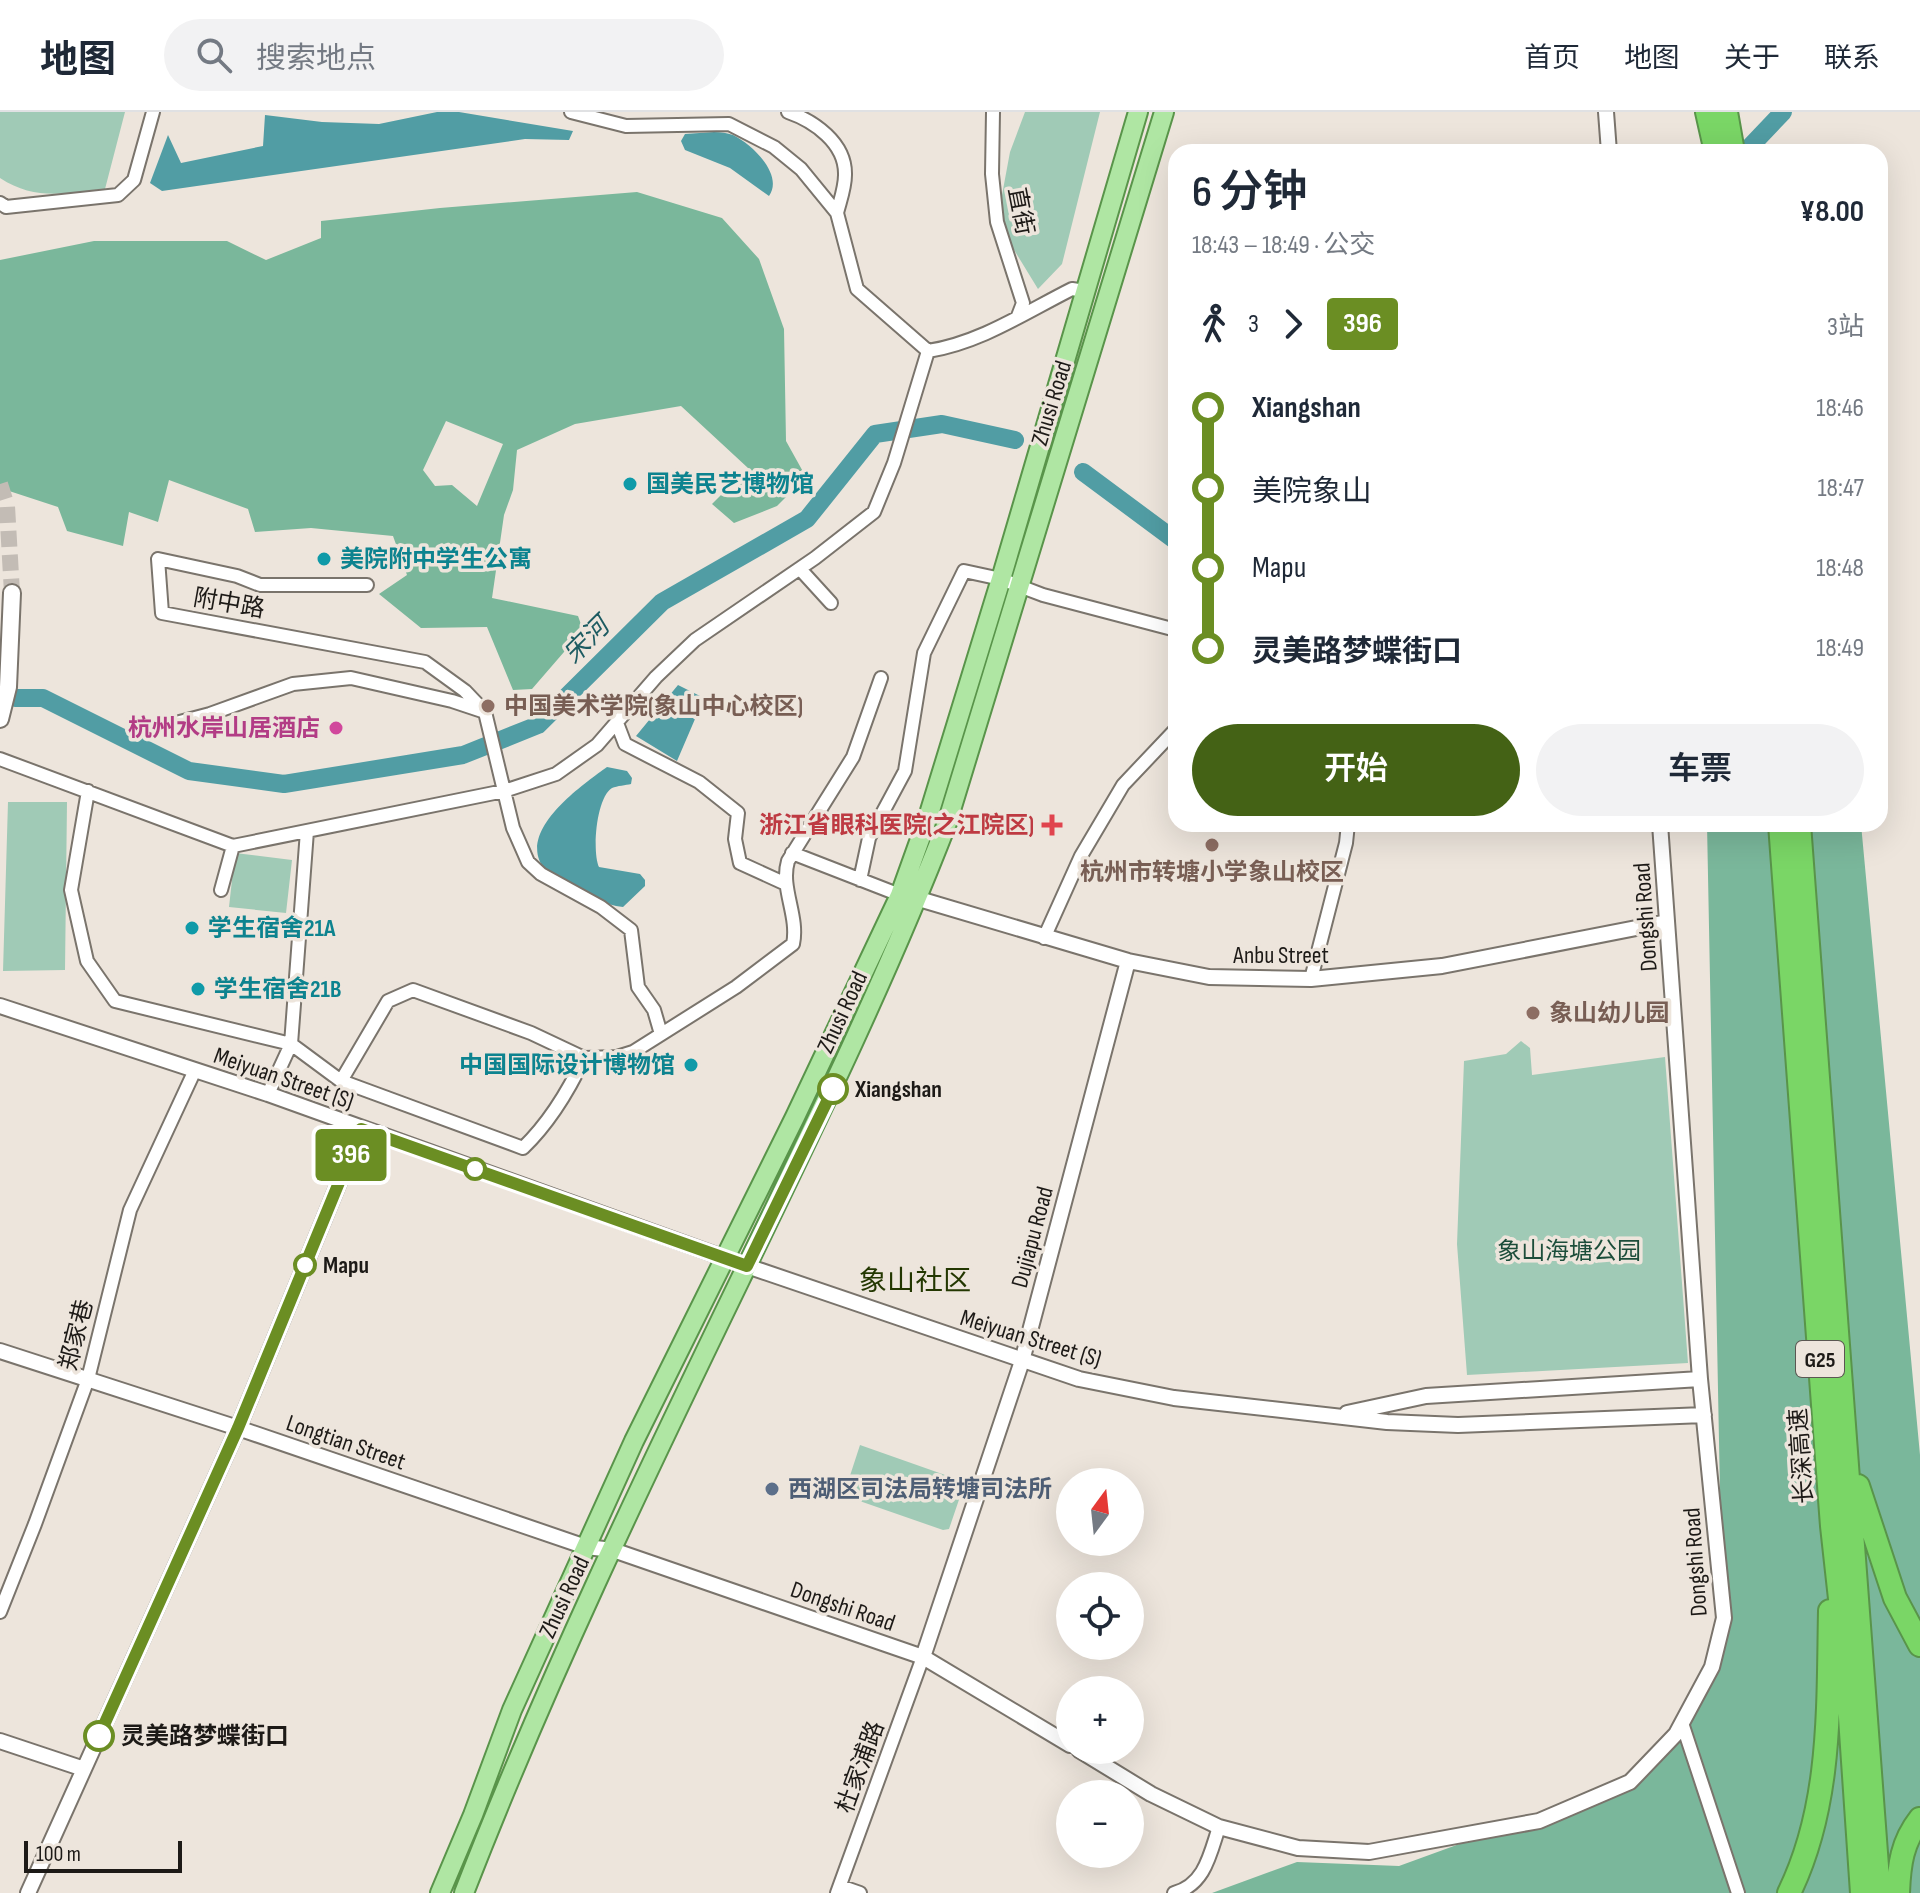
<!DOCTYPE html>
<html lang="zh">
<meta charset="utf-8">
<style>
:root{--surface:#fff;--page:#f2f2f3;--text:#1f2937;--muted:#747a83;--line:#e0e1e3;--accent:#446215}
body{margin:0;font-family:"Sofia Sans Condensed","Noto Sans SC",sans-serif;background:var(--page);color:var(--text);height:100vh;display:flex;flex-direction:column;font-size:30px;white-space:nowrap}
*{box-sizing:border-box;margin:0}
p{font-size:26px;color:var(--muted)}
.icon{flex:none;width:44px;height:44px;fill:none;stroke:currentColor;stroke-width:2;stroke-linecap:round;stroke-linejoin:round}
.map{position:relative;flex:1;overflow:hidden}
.details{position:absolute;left:1168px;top:32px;width:720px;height:688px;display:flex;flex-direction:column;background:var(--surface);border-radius:24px;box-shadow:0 8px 32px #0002}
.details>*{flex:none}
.badge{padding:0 16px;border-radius:6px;font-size:28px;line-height:52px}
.needle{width:52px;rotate:15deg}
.fabs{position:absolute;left:1056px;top:1356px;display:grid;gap:16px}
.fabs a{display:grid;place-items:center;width:88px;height:88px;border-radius:50%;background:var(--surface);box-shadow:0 8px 32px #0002;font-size:40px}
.scale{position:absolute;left:24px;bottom:20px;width:158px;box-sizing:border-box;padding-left:8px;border:4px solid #1d1a17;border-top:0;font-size:22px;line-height:28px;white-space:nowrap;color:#1d1a17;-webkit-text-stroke:6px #ede5dc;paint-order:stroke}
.map>.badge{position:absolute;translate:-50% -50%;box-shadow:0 0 0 4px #fff}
.legs{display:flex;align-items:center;gap:12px;height:88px;padding:0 24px;font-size:26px}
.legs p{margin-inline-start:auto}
.summary{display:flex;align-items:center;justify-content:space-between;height:136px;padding:0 24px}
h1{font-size:44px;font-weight:600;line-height:60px}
.action{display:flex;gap:16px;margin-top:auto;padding:16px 24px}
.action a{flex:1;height:92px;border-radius:48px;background:var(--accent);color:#fff;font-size:32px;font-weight:600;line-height:92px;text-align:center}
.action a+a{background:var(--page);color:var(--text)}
ul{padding:0 24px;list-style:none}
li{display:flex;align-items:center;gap:28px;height:80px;font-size:30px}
li i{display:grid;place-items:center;width:12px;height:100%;margin:0 10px;background:currentColor}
li i::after{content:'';width:20px;height:20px;margin:-10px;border:6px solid;border-radius:50%;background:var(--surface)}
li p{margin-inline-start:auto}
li:first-child i{background:linear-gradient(#0000 50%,currentColor 0)}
li:last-child i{background:linear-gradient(currentColor 50%,#0000 0)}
header{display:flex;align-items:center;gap:48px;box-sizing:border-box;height:112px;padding:0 40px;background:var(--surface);border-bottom:2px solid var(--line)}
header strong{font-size:38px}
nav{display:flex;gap:44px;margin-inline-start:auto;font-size:28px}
.search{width:560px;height:72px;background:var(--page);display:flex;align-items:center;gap:20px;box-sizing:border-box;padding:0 28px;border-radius:44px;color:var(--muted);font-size:30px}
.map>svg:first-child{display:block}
.green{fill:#a0cab6}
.forest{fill:#7ab79b;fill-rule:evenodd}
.water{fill:#519da4}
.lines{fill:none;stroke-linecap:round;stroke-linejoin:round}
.river{stroke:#519da4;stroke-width:18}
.secondary-tunnel{stroke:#c3bcb5;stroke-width:16;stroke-dasharray:16 8;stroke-linecap:butt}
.minor-casing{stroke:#7a746c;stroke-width:16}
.tertiary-casing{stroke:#7a746c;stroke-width:18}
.secondary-casing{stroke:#7a746c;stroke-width:20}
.primary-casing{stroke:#59944a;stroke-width:22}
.motorway-casing{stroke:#59944a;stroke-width:26}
.minor{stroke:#fff;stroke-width:12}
.tertiary{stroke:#fff;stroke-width:14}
.secondary{stroke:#fff;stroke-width:16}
.primary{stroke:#afe6a3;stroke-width:18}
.motorway{stroke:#7ad666;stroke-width:22}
.line-1-casing{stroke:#fff;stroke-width:18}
.line-1{stroke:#6b8e23;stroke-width:12}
.culture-dot{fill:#0f9aa8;stroke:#ede5dc;stroke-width:3}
.education-dot{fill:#8d6e63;stroke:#ede5dc;stroke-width:3}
.hotel-dot{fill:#d1479c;stroke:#ede5dc;stroke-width:3}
.health-dot{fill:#e0444e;stroke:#ede5dc;stroke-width:3}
.stop-1-dot{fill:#fff;stroke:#6b8e23;stroke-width:4}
.service-dot{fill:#5c6f8a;stroke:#ede5dc;stroke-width:3}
.labels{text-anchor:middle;stroke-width:7;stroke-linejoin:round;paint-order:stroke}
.shield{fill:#ede5dc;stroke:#5b5752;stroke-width:2}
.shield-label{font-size:22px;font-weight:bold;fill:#1d1a17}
.street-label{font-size:24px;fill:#1d1a17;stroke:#ede5dc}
.culture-label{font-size:24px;font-weight:bold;fill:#0d838f;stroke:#ede5dc;text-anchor:start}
.education-label{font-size:24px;font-weight:bold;fill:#785e54;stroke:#ede5dc;text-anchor:start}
.hotel-label{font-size:24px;font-weight:bold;fill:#b23c85;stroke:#ede5dc;text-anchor:end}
.health-label{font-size:24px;font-weight:bold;fill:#be3a42;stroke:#ede5dc;text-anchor:end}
.stop-label{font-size:24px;font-weight:bold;fill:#1d1a17;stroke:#ede5dc;text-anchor:start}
.park-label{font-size:24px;fill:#1c4d3a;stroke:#ede5dc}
.service-label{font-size:24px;font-weight:bold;fill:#4e5e75;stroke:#ede5dc;text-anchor:start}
.water-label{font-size:26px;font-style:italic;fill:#1c5b61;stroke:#ede5dc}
.quarter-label{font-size:28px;fill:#233701;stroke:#ede5dc}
</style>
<header>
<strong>地图</strong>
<div class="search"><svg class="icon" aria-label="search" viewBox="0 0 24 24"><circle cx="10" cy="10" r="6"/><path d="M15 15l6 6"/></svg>搜索地点</div>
<nav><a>首页</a><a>地图</a><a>关于</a><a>联系</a></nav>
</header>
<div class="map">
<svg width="1920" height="1781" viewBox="0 0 1920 1781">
<rect width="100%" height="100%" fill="#ede5dc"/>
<!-- green -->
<path class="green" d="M 0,0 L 125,0 L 105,77 C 65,81 35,89 0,66 Z
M 1025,0 L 1100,0 L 1062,152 L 1038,177 L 997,110 L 1010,40 Z
M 8,690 L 67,690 L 65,858 L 3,859 Z
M 235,741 L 292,748 L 286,801 L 229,795 Z
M 1521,929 L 1530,936 L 1532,963 L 1665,945 L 1688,1251 L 1467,1263 L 1457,1132 L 1464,949 L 1506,942 Z
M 860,1333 L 965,1370 L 949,1417 L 943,1418 L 851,1386 L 845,1379 Z"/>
<!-- forest -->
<path class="forest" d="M 637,80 L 722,106 L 759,147 L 784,217 L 786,329 L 806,365 L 777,394 L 734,411 L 712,392 L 748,356 L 681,294 L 575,312 L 517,338 L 513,378 L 504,403 L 492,486 L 578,504 L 583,518 L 532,577 L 513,578 L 487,515 L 421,516 L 379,482 L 407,463 L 393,424 L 311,416 L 255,420 L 248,397 L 169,368 L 158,410 L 129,400 L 123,434 L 67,419 L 58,395 L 0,376 L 0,148 L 94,129 L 227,129 L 266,148 L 321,126 L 321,109 L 440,96 ZM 446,309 L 503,332 L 477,394 L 452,373 L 435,374 L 423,358 Z
M 1707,712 L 1861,712 L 1920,1343 L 1920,1781 L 1212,1781 L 1297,1750 L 1399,1754 L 1630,1670 L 1682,1611 L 1712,1555 L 1722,1483 Z"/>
<!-- water -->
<path class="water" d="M 437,0 L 459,0 L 573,19 L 569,28 L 525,27 L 162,79 L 150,71 L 168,23 L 181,51 L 263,34 L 265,3 L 322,10 L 379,12 Z
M 714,20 C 721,20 727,21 733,23 C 752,32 784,63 769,84 L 730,56 L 685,38 L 681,29 L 685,22 Z
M 678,573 L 704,586 L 677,649 L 636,624 Z
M 607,655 L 627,659 L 632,666 L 631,672 C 626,673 617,674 612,676 C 596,686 592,740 599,755 L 640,762 L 645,768 L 645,774 L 623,795 C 604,793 589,783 572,774 C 564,770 552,766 546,759 C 513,721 581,674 607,655 Z"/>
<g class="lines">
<!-- river -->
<path class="river" d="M 1745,40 L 1783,0
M 1083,360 L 1176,429
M 15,586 L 43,586 L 189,659 L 284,672 L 463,643 L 538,613 L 662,490 L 807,407 L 875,322 L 942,312 L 1015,328"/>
<!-- secondary-tunnel -->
<path class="secondary-tunnel" d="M 0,372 L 7,394 L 12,481"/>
<!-- minor casing -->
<g class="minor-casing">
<path id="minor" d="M 571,0 L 626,14 L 729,12 L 774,35 L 801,57 L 837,101 L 857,177 L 928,239 C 980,231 1026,200 1072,177 L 1085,179
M 788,0 C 814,9 846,31 845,63 C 845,76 840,89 837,101
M 993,0 L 992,62 L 997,110 L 1023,191 L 1018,204
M 0,91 L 6,95 L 118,83 L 134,68 L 153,0
M 800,457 L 831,491
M 367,473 L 260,473 L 237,464 L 158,447 L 162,501 L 425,550 L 465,579 L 485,600
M 485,600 L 513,716 L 528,750 L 541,762 L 601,795 L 631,818 L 638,875 L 654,898 L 661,922
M 617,611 L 625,632 L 699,670 L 738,701 L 735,727 L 740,751 L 786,772
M 172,612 L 210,602 L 293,572 L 351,566 L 452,589 L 482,599
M 0,647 L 233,734 L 504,679 L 556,662 L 597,633 L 656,565 L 695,528 L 815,446 L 874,400 L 894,351 L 928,239
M 88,679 L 71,778 L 87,849 L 115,889 L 291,932 L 341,969 L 523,1036 C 550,1010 568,980 584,946 L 617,945 L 633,940 L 736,875 L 793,832 C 799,804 780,776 788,749 L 853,645 L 881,566
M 792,741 L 900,783
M 860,768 L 869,726 L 905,659 L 924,541 L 964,459 L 1001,467 L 1043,483 L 1176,518
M 221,778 L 233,734
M 1044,826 L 1081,744 L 1123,673 L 1176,617
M 1311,867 L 1346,731 L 1348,712
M 341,969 L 388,889 L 413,878 L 531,921 L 584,946
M 268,982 L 291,932 L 307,719
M 0,1500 L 35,1412 L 88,1267 L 130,1098 L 195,958
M 1682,1611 L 1738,1781
M 840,1774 L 860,1781
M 837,1781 L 923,1545
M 1174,1781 C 1205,1773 1210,1742 1219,1715"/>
</g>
<!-- tertiary casing -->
<g class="tertiary-casing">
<path id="tertiary" d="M 1606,0 L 1609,40
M 909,784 L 1128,849 L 1209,865 L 1311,867 L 1442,854 L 1667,810
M 0,894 L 268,982 L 747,1154 L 1079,1267 L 1174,1286 L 1387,1310 L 1458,1313 L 1704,1303
M 0,1239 L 238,1316 L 586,1435 L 613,1438 L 923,1545 L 1070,1633
M 1347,1301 L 1426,1284 L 1700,1267
M 923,1545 L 1022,1249 L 1128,849
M 0,1629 L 84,1657
M 1079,1638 L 1151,1682 L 1219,1715 L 1298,1736 L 1369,1740 L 1539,1709 L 1630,1670 L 1676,1622 L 1712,1555 L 1724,1506 L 1700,1267 L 1660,712
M 28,1781 L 238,1316 L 361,1017"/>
</g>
<!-- secondary casing -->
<g class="secondary-casing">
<path id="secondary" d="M 0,607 L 8,575 L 12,481"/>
</g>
<!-- primary casing -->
<g class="primary-casing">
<path id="primary" d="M 440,1781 L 473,1703 L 512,1598 L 634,1329 L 795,1005 L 900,783 L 929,702 L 1001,467 L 1138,0
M 464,1781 C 545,1572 642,1370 740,1168 C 813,1017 886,868 947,711 L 1164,0"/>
</g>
<!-- motorway casing -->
<g class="motorway-casing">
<path id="motorway" d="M 1707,0 L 1716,40
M 1726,0 L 1733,40
M 1780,712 L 1832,1414 L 1845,1532 L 1862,1781
M 1799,712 L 1879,1781
M 1858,1374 L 1895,1486 L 1920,1533
M 1789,1781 C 1832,1693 1828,1595 1830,1499
M 1898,1781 C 1899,1753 1902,1730 1920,1707"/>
</g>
<!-- minor -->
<use href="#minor" class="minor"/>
<!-- tertiary -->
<use href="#tertiary" class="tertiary"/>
<!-- secondary -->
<use href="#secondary" class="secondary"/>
<!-- primary -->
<use href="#primary" class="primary"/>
<!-- motorway -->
<use href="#motorway" class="motorway"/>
</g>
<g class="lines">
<!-- line-1 casing -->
<g class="line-1-casing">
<path id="line-1" d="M 99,1624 L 238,1316 L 361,1017 L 747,1154 L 833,977"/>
</g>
<!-- line-1 -->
<use href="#line-1" class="line-1"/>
</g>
<!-- markers -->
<g class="culture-dot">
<circle cx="630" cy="372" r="8"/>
<circle cx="324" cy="447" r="8"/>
<circle cx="192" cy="816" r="8"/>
<circle cx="198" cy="877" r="8"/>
<circle cx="691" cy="953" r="8"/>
</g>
<g class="education-dot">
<circle cx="488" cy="594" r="8"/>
<circle cx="1212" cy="733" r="8"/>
<circle cx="1533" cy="901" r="8"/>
</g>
<circle class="hotel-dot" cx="336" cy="616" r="8"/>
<path class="health-dot" d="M1048 701h8v8h8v8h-8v8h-8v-8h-8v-8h8z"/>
<g class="stop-1-dot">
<circle cx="833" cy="977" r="14"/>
<circle cx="475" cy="1057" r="10"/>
<circle cx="305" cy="1153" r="10"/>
<circle cx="99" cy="1624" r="14"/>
</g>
<circle class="service-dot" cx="772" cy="1377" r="8"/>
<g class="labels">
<!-- shield labels -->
<rect class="shield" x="1796" y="1229" width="48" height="36" rx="6"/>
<g class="shield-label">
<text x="1820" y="1255">G25</text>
</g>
<!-- street labels -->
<g class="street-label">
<text transform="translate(1021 99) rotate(79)" y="8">直街</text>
<text transform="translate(1051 291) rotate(-73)" y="8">Zhusi Road</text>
<text transform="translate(229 491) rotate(10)" y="8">附中路</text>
<text transform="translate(1645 805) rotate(-94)" y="8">Dongshi Road</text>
<text x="1281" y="851">Anbu Street</text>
<text transform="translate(842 900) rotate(-65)" y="8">Zhusi Road</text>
<text transform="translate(284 966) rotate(19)" y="8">Meiyuan Street (S)</text>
<text transform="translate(1032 1125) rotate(-75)" y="8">Dujiapu Road</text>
<text transform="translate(76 1223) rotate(-76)" y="8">郑家巷</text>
<text transform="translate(1031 1226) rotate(17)" y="8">Meiyuan Street (S)</text>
<text transform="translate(346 1330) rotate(19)" y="8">Longtian Street</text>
<text transform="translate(1801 1344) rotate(-94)" y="8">长深高速</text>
<text transform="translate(1695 1450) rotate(-94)" y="8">Dongshi Road</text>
<text transform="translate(564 1485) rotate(-65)" y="8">Zhusi Road</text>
<text transform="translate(843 1494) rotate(19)" y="8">Dongshi Road</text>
<text transform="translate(860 1655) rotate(-70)" y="8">杜家浦路</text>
</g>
<!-- culture labels -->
<g class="culture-label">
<text x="646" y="380">国美民艺博物馆</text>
<text x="340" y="455">美院附中学生公寓</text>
<text x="208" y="824">学生宿舍21A</text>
<text x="214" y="885">学生宿舍21B</text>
<text x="675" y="961" text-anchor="end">中国国际设计博物馆</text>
</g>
<!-- education labels -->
<g class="education-label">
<text x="504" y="602">中国美术学院(象山中心校区)</text>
<text x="1212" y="768" text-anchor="middle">杭州市转塘小学象山校区</text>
<text x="1549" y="909">象山幼儿园</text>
</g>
<!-- hotel labels -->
<g class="hotel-label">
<text x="320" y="624">杭州水岸山居酒店</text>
</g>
<!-- health labels -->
<g class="health-label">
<text x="1034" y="721">浙江省眼科医院(之江院区)</text>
</g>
<!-- stop labels -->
<g class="stop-label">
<text x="855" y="985">Xiangshan</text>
<text x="323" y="1161">Mapu</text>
<text x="121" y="1632">灵美路梦蝶街口</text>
</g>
<!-- park labels -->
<g class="park-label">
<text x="1569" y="1147">象山海塘公园</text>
</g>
<!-- service labels -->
<g class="service-label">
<text x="788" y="1385">西湖区司法局转塘司法所</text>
</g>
<!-- water labels -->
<g class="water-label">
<text transform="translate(586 528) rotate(-45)" y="9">宋河</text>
</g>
<!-- quarter labels -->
<g class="quarter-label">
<text x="915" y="1178">象山社区</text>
</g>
</g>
</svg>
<div class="fabs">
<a><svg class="needle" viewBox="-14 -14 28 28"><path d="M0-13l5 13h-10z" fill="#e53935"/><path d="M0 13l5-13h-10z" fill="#747a83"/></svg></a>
<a><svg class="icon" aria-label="locate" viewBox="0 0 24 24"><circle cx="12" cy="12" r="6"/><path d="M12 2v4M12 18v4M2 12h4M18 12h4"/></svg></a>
<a>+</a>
<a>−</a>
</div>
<div class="scale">100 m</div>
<b class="badge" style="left:351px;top:1043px;background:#6b8e23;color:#fff">396</b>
<section class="details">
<div class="summary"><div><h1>6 分钟</h1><p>18:43 – 18:49 · 公交</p></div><b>¥8.00</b></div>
<div class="legs"><svg class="icon" aria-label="walk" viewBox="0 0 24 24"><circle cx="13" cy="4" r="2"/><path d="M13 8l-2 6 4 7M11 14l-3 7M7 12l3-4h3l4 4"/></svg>3<svg class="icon" aria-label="forward" viewBox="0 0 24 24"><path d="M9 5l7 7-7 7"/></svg><b class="badge" style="background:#6b8e23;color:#fff">396</b><p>3站</p></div>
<ul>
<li><i style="color:#6b8e23"></i><b>Xiangshan</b><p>18:46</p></li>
<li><i style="color:#6b8e23"></i><span>美院象山</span><p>18:47</p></li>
<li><i style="color:#6b8e23"></i><span>Mapu</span><p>18:48</p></li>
<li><i style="color:#6b8e23"></i><b>灵美路梦蝶街口</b><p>18:49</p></li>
</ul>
<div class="action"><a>开始</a><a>车票</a></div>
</section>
</div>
